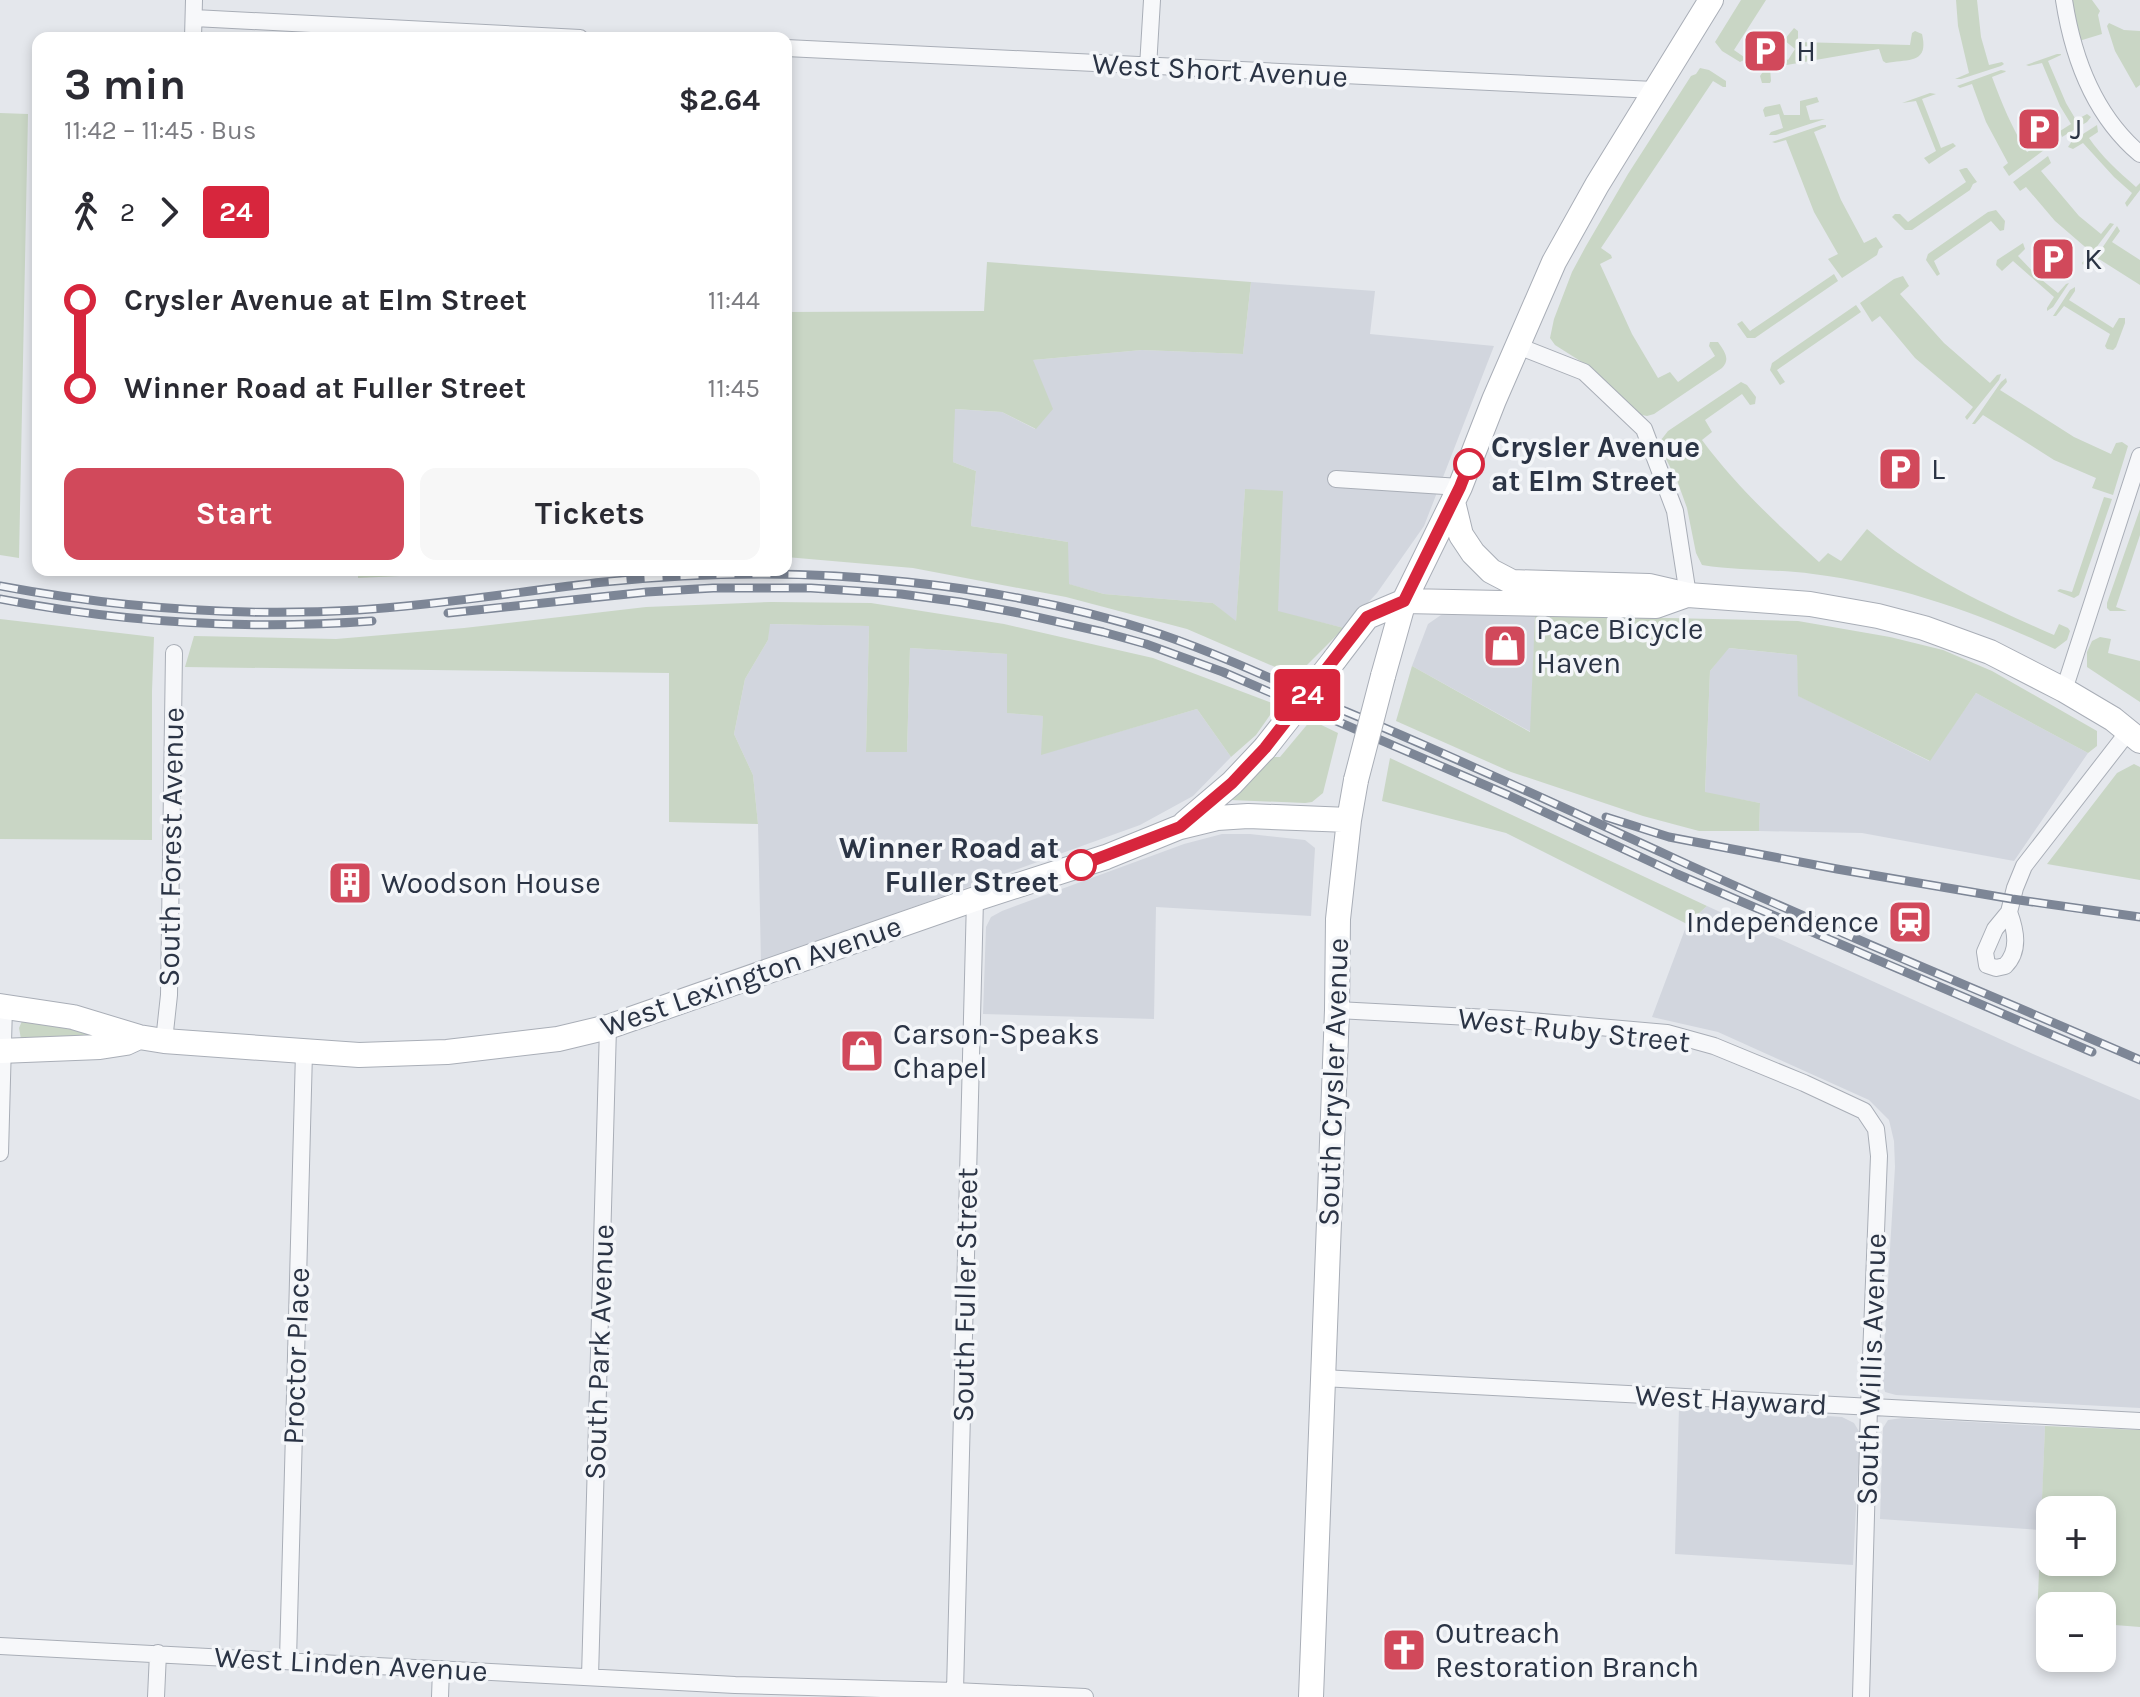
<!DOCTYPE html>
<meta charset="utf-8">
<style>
:root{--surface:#fff;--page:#f7f7f7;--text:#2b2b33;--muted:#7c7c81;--accent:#d1495b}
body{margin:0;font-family:Karla,sans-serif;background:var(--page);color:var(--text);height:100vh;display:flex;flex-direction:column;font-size:30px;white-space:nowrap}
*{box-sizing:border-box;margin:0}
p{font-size:26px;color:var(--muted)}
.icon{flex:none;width:44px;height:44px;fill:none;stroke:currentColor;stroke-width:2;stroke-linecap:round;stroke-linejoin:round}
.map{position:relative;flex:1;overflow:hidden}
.sheet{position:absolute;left:32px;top:32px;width:760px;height:544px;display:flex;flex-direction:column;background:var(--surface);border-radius:16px;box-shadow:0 4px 12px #0003}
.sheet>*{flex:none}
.badge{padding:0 16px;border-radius:6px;font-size:28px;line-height:52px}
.fabs{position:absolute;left:2036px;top:1496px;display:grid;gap:16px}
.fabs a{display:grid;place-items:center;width:80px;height:80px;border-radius:16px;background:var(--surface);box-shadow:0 4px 12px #0003;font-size:40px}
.map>.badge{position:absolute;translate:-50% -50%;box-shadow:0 0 0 4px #fff}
.legs{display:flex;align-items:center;gap:12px;height:88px;padding:0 32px;font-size:26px}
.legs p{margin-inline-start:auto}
.summary{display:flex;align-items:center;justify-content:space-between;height:136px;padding:0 32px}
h1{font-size:44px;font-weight:700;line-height:60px}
.primary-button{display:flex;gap:16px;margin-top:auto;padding:16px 32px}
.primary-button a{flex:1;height:92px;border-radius:16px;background:var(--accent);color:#fff;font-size:32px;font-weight:700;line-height:92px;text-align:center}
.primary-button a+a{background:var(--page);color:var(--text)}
ul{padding:0 32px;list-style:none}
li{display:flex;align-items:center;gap:28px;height:88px;font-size:30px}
li i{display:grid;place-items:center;width:12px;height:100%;margin:0 10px;background:currentColor}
li i::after{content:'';width:20px;height:20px;margin:-10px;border:6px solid;border-radius:50%;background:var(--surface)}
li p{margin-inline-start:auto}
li:first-child i{background:linear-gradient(#0000 50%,currentColor 0)}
li:last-child i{background:linear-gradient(currentColor 50%,#0000 0)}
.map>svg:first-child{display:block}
.built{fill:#d2d6de}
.green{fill:#c9d6c5;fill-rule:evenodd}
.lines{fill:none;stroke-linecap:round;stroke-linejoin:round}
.street-casing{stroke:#a9aeb7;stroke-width:18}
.secondary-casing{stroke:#a9aeb7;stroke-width:26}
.street{stroke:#f7f8fa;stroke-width:16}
.secondary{stroke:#fff;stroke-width:24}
.rail-casing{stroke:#7d8696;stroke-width:9}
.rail{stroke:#f4f6f9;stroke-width:6;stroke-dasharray:18;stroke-linecap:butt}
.secondary-bridge-casing{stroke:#a9aeb7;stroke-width:26;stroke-linecap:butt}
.secondary-bridge{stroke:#fff;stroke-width:24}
.line-1-casing{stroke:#fff;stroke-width:18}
.line-1{stroke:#d7263d;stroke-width:12}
.stop-1-dot{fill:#fff;stroke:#d7263d;stroke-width:4}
.labels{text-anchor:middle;stroke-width:7;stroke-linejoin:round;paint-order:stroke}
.poi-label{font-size:30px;fill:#2b3445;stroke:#f4f6f9;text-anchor:start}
.street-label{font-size:30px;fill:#2b3445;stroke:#f4f6f9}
.stop-label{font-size:30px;font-weight:bold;fill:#2b3445;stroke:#f4f6f9;text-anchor:start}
</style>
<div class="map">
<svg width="2140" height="1697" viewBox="0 0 2140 1697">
<rect width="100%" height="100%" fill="#e4e7ec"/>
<!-- built -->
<path class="built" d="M 1251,282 L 1375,291 L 1370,334 L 1494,346 L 1424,526 L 1377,593 L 1344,628 L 1278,612 L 1245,490 L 1236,622 L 1213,603 L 1104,594 L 1068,584 L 1068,542 L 971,526 L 976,471 L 953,462 L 954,409 L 1002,412 L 1035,429 L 1033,360 L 1142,350 L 1243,354 Z
M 1461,612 L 1535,615 L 1531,732 L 1412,666 L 1428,624 L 1441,615 Z
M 769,624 L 869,626 L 866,752 L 907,752 L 910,648 L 1007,654 L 1008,713 L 1043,716 L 1042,754 L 1197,709 L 1231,757 L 1193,796 L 1140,825 L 761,962 L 758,824 L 753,775 L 734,734 L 745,679 L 768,640 Z
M 1728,648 L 1797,655 L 1799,696 L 1929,761 L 1976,693 L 2088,753 L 2014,861 L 1862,833 L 1759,831 L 1760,803 L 1705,793 L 1710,671 Z
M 1222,834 L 1250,834 L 1305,840 L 1315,848 L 1311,916 L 1156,907 L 1154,1019 L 983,1014 L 986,927 L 991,917 L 1002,911 L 1184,844 Z
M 1707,906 L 2033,1054 L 2140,1100 L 2140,1408 L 1896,1395 L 1885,1392 L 1882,1380 L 1895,1167 L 1894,1141 L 1889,1120 L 1869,1100 L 1718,1032 L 1652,1017 L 1687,924 Z
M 1679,1407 L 1842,1417 L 1854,1423 L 1860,1433 L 1853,1565 L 1675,1554 Z
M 1902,1418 L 2045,1426 L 2041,1530 L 1880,1519 L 1883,1428 L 1888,1420 Z"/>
<!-- green -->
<path class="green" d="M 1741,0 L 1766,0 L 1734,50 L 1744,57 L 1744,60 L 1740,62 L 1722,51 L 1715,42 Z
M 1956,0 L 1977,0 L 1981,37 L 1989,65 L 2002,62 L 2004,64 L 2001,66 L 1961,79 L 1955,79 L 1969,73 L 1958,26 Z
M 2071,0 L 2092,0 L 2100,11 L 2098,15 L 2102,34 L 2079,41 Z
M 2109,23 L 2124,30 L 2140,31 L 2140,85 L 2136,88 L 2115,51 L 2107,26 Z
M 1794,28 L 1798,31 L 1798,42 L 1910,45 L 1912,33 L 1915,31 L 1922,34 C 1929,64 1909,59 1886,63 L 1883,61 L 1879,49 L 1770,68 L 1771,81 L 1770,83 L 1762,83 L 1760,76 L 1775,54 L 1778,54 L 1788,60 L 1795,49 L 1784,40 Z
M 2057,54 L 2061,54 L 2061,55 L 2048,61 L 2066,103 L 2076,120 L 2087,114 L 2091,117 L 2087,122 L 2062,137 L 2060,131 L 2071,124 L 2060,106 L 2042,63 L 2029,66 L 2026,65 Z
M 1700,68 L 1709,70 L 1726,81 L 1726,87 L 1723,87 L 1713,81 L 1601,248 L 1611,255 L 1612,258 L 1600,264 L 1632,334 L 1658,378 L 1670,372 L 1678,382 L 1715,356 L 1709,346 L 1710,342 L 1718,342 C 1724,351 1731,359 1722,368 L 1654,414 L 1647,416 L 1637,414 L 1585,364 L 1555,345 L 1550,338 L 1554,319 L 1572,272 L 1586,246 L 1628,174 L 1691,76 L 1696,74 Z
M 2001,70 L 2006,71 L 2005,72 L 1992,77 C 2002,104 2012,128 2027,152 L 2040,145 L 2044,150 L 2009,176 L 2003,167 L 2008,163 L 1986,122 L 1972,84 L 1960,88 L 1957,86 Z
M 1930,93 L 1936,94 L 1922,99 L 1941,148 L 1953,143 L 1956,146 L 1929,164 L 1924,158 L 1936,151 L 1916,101 L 1902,103 Z
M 1817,97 L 1819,102 L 1806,106 L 1810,120 L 1825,119 L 1776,135 L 1769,135 L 1771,132 L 1783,128 L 1779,114 L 1765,117 L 1763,110 L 1765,107 L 1780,104 L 1784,115 L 1800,115 L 1800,101 Z
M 0,113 L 28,114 L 19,558 L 0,555 Z
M 1822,125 L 1826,125 L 1826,127 L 1814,132 L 1841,200 L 1864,243 L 1876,237 L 1883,247 L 1879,249 L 1877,255 L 1842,278 L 1828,259 L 1838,254 L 1814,212 L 1786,140 L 1775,143 L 1772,142 Z
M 2097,125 L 2098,132 L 2089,138 C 2102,157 2119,172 2136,187 L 2140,183 L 2140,190 L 2127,207 L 2125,203 L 2132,193 L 2114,177 L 2083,143 L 2073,149 L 2068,147 L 2072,141 Z
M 2048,156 L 2051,163 L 2041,171 L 2079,216 L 2101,234 L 2110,223 L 2114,224 L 2083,265 L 2082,263 L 2091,252 L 2055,221 L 2026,187 L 2020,191 L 2013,182 Z
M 1965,168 L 1967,168 L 1977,182 L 1973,184 L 1970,190 L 1912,230 L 1905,230 L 1892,217 L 1895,214 L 1900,214 L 1908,222 L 1966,182 L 1959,170 Z
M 1996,210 L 2005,221 L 2004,230 L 2000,231 L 1991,221 L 1934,261 L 1940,274 L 1937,276 L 1926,260 L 1928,254 L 1988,212 Z
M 2117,226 L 2120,231 L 2112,242 L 2140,260 L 2140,285 L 2099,259 L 2092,269 L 2088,269 Z
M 2023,243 L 2025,249 L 2018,256 L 2037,276 L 2058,293 L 2066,284 L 2069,283 L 2053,307 L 2047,311 L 2047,308 L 2054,297 L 2013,261 L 2002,271 L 1996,265 L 1997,260 Z
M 987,262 L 1251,282 L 1243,354 L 1142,350 L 1033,360 L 1053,409 L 1036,429 L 1002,412 L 955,409 L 953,462 L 976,471 L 971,526 L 1068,542 L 1069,584 L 1104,594 L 1213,603 L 1236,621 L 1245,489 L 1283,491 L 1278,611 L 1344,628 L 1296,676 L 1187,629 L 1066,597 L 913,568 L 786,557 L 786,312 L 984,311 Z
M 1834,274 L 1838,281 L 1755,338 L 1747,338 L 1737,324 L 1742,321 L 1750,331 Z
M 1903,276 L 1909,286 L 1900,294 L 1944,343 L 1990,383 L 1997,375 L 2001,374 L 1999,380 L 1967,420 L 1965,417 L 1973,407 L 1915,358 L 1880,316 L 1872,322 L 1860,303 L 1894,279 Z
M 2075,287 L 2075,291 L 2069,300 L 2113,328 L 2119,318 L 2125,318 L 2125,323 L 2116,347 L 2113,350 L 2107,349 L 2105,346 L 2110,334 L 2064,306 L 2056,316 L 2053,316 L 2070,290 Z
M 1856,305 L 1861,312 L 1777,370 L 1785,382 L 1780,385 L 1770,370 L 1772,363 Z
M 2006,378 L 2007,382 L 2000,390 L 2074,437 L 2111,454 L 2116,443 L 2122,442 L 2128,446 L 2113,495 L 2092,488 L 2096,478 L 2054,460 L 1983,415 L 1975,424 L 1972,424 L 2001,382 Z
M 1741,382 L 1747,385 L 1756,397 L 1755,404 L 1750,405 L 1742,394 L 1705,420 L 1712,432 L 1702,440 C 1736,486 1777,524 1819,562 L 1828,553 L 1841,561 L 1867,529 C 1922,576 1988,606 2054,635 L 2059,624 L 2068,628 L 2070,631 L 2067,640 L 2055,649 C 1977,612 1899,585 1813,574 C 1777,569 1739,571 1702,565 L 1696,553 L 1687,508 L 1678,483 L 1661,449 L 1661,440 L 1668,431 Z
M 2104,497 L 2112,499 L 2079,595 L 2074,598 L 2057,591 L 2060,589 L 2072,592 Z
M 2140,509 L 2140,535 L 2116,607 L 2127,611 L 2110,611 L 2107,608 L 2107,603 Z
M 358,570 L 524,570 L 358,578 Z
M 771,602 L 871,603 L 1004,624 L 1153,658 L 1277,705 L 1256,735 L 1231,757 L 1197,709 L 1041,755 L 1043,716 L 1007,713 L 1007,654 L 910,648 L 907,752 L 866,752 L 869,626 L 770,624 L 768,640 L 745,679 L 734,734 L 753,775 L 758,824 L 669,822 L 669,673 L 185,667 L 194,636 L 336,639 L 464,628 L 646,607 Z
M 1535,615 L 1798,621 L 1890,637 L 1943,650 L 1992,671 L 2097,731 L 2097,746 L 2088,753 L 1976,693 L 1930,761 L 1798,696 L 1797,655 L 1729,648 L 1710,671 L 1705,792 L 1760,803 L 1759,831 L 1699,831 L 1643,816 L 1511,772 L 1396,721 L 1412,666 L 1530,732 Z
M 0,619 L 154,637 L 152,691 L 152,840 L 0,839 Z
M 2100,637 L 2111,639 L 2108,653 L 2140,661 L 2140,702 L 2087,667 L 2087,652 L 2092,641 Z
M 1311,720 L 1338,733 L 1323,793 L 1312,802 L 1305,803 L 1231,800 L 1230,797 L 1267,757 L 1280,757 Z
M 1390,758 L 1707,906 L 1687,924 L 1506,833 L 1382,801 Z
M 2134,764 L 2140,767 L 2140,880 L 2047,864 L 2117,773 Z
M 30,1019 L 111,1038 L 21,1039 L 19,1028 L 22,1021 Z
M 2045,1426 L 2140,1430 L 2140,1627 L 2102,1624 L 2102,1606 L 2050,1606 L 2050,1621 L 2037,1620 ZM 2050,1510 L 2102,1510 L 2102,1562 L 2050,1562 Z"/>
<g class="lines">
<!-- street casing -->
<g class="street-casing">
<path id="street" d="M 2064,0 C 2073,58 2094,115 2140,154
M 194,18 L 580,38
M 193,38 L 194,0
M 786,48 L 1654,90
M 1148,67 L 1152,0
M 1518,346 L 1584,372 L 1644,429 L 1675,511 L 1688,595
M 1336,479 L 1460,487
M 2064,690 L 2140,456
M 2009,912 C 2016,931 2020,951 2005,966 L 1996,968 L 1987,965 L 1985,952 L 1995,929 L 2009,912 L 2015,888 L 2024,866 L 2128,732
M 1337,1010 L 1508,1019 L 1667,1033 L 1714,1046 L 1804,1083 L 1864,1111 L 1876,1129 L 1879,1156 L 1869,1407 L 1861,1697
M 164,1041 L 169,995 L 174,653
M 0,1153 L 4,1006
M 1322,1378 L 2140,1421
M 0,1646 L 735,1685 L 955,1691 L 1085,1697
M 288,1660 L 304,1052
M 590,1677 L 608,1027
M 955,1691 L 975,899
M 156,1697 L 158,1653
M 440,1697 L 441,1669"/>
</g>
<!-- secondary casing -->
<g class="secondary-casing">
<path id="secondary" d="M 1453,502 L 1461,535 L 1473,553 L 1491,571 L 1512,582 L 1649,586 L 1688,595 L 1810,604 L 1878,616 L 1924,628 L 1990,652 L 2064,690 L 2113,719 L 2140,741
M 1404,601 L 1656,606 L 1687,595
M 1335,659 L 1367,617 L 1412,598
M 1383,676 L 1404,601 L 1460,487 L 1494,400 L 1554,262 L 1597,185 L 1711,0
M 1185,823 L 1232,783 L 1265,748
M 0,1006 L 73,1017 L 139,1037 L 164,1041 L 359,1055 L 447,1052 L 558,1039 L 608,1027 L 975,899 L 1106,857 L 1180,827 L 1217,818 L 1248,816 L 1349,820
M 0,1051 L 100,1047 L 126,1043 L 139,1037
M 1311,1697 L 1337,1010 L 1338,919 L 1349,820 L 1356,780"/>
</g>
<!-- street -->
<use href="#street" class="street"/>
<!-- secondary -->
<use href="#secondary" class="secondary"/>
<!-- rail casing -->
<g class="rail-casing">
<path id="rail" d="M 0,586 C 118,608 238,617 358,610 C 441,605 522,591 604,582 C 704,572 807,571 907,582 C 993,591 1078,607 1160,634 C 1224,656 1285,685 1347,712 C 1454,757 1560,806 1665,854 C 1822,927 1982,991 2140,1060
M 0,599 C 124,623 246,630 372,621
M 448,613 L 647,592 L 713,588 L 811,588 L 901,594 L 960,602 L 1014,612 L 1103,632 L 1146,644 L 1223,672 L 1508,795 L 1677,874 L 2092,1052
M 1606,817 L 1669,837 L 1837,869 L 2012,899 L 2140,917"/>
</g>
<!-- rail -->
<use href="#rail" class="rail"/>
<!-- secondary-bridge casing -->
<g class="secondary-bridge-casing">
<path id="secondary-bridge" d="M 1265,748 L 1335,659
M 1356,780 L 1383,676"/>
</g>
<!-- secondary-bridge -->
<use href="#secondary-bridge" class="secondary-bridge"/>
</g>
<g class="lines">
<!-- line-1 casing -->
<g class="line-1-casing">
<path id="line-1" d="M 1081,865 L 1180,827 L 1232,783 L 1265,748 L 1367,617 L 1404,601 L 1460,487 L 1469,464"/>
</g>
<!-- line-1 -->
<use href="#line-1" class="line-1"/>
</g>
<!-- icons -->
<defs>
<g id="parking-square" transform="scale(2.3)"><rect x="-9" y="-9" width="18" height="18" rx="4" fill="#d1495b" stroke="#f4f6f9"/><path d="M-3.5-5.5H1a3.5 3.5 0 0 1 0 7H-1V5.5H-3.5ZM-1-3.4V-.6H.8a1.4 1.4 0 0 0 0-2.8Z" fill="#fff"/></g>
<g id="shop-square" transform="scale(2.3)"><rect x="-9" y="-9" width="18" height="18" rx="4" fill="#d1495b" stroke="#f4f6f9"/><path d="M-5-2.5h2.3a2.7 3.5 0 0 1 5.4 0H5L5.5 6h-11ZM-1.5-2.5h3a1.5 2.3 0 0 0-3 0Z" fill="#fff"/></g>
<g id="building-square" transform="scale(2.3)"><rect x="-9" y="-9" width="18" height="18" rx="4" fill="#d1495b" stroke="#f4f6f9"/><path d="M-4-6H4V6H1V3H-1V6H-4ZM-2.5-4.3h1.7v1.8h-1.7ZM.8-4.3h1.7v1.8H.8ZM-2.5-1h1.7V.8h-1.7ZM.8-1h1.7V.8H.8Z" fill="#fff"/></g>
<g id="station-square" transform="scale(2.3)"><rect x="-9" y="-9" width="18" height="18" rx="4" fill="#d1495b" stroke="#f4f6f9"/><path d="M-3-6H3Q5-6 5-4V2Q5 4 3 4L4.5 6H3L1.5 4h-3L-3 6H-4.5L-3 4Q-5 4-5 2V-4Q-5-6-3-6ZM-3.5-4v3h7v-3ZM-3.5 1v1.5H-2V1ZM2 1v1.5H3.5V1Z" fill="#fff"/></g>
<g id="church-square" transform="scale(2.3)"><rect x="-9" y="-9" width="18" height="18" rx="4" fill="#d1495b" stroke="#f4f6f9"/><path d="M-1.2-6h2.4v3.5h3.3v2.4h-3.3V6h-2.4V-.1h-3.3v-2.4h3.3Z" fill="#fff"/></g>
</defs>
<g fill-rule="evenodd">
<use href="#parking-square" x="1765" y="51"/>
<use href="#parking-square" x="2039" y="129"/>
<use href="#parking-square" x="2053" y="259"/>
<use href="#parking-square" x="1900" y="469"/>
<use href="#shop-square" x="1505" y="646"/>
<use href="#building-square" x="350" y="883"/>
<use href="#station-square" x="1910" y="922"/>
<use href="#shop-square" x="862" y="1051"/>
<use href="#church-square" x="1404" y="1650"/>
</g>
<!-- markers -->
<g class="stop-1-dot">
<circle cx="1469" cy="464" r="14"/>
<circle cx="1081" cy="865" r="14"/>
</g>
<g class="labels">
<!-- poi labels -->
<g class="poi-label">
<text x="1796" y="61">H</text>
<text x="2070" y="139">J</text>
<text x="2084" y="269">K</text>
<text x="1931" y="479">L</text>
<text x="1536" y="639">Pace Bicycle<tspan x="1536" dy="34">Haven</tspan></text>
<text x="381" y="893">Woodson House</text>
<text x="1879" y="932" text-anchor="end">Independence</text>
<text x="893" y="1044">Carson-Speaks<tspan x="893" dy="34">Chapel</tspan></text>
<text x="1435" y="1643">Outreach<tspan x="1435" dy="34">Restoration Branch</tspan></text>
</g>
<!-- street labels -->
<g class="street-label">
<text transform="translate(1220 70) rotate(3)" y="10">West Short Avenue</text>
<text transform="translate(171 847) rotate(-89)" y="10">South Forest Avenue</text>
<text transform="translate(751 976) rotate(-19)" y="10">West Lexington Avenue</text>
<text transform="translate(1574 1030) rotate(6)" y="10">West Ruby Street</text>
<text transform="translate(1333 1082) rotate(-88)" y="10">South Crysler Avenue</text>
<text transform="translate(965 1295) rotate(-89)" y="10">South Fuller Street</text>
<text transform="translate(599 1352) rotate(-88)" y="10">South Park Avenue</text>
<text transform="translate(296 1356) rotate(-88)" y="10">Proctor Place</text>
<text transform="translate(1871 1369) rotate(-88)" y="10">South Willis Avenue</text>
<text transform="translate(1731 1400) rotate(3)" y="10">West Hayward</text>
<text transform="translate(351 1664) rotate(3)" y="10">West Linden Avenue</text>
</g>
<!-- stop labels -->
<g class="stop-label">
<text x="1491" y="457">Crysler Avenue<tspan x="1491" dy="34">at Elm Street</tspan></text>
<text x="1059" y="858" text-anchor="end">Winner Road at<tspan x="1059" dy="34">Fuller Street</tspan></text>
</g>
</g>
</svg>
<div class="fabs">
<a>+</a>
<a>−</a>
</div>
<b class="badge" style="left:1307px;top:695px;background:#d7263d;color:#fff">24</b>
<section class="sheet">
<div class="summary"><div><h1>3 min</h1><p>11:42 – 11:45 · Bus</p></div><b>$2.64</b></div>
<div class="legs"><svg class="icon" aria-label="walk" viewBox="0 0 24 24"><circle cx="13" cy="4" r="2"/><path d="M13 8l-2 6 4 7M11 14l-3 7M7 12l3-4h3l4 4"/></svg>2<svg class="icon" aria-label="forward" viewBox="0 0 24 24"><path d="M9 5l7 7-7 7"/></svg><b class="badge" style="background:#d7263d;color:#fff">24</b></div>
<ul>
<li><i style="color:#d7263d"></i><b>Crysler Avenue at Elm Street</b><p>11:44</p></li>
<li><i style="color:#d7263d"></i><b>Winner Road at Fuller Street</b><p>11:45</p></li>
</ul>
<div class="primary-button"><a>Start</a><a>Tickets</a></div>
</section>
</div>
